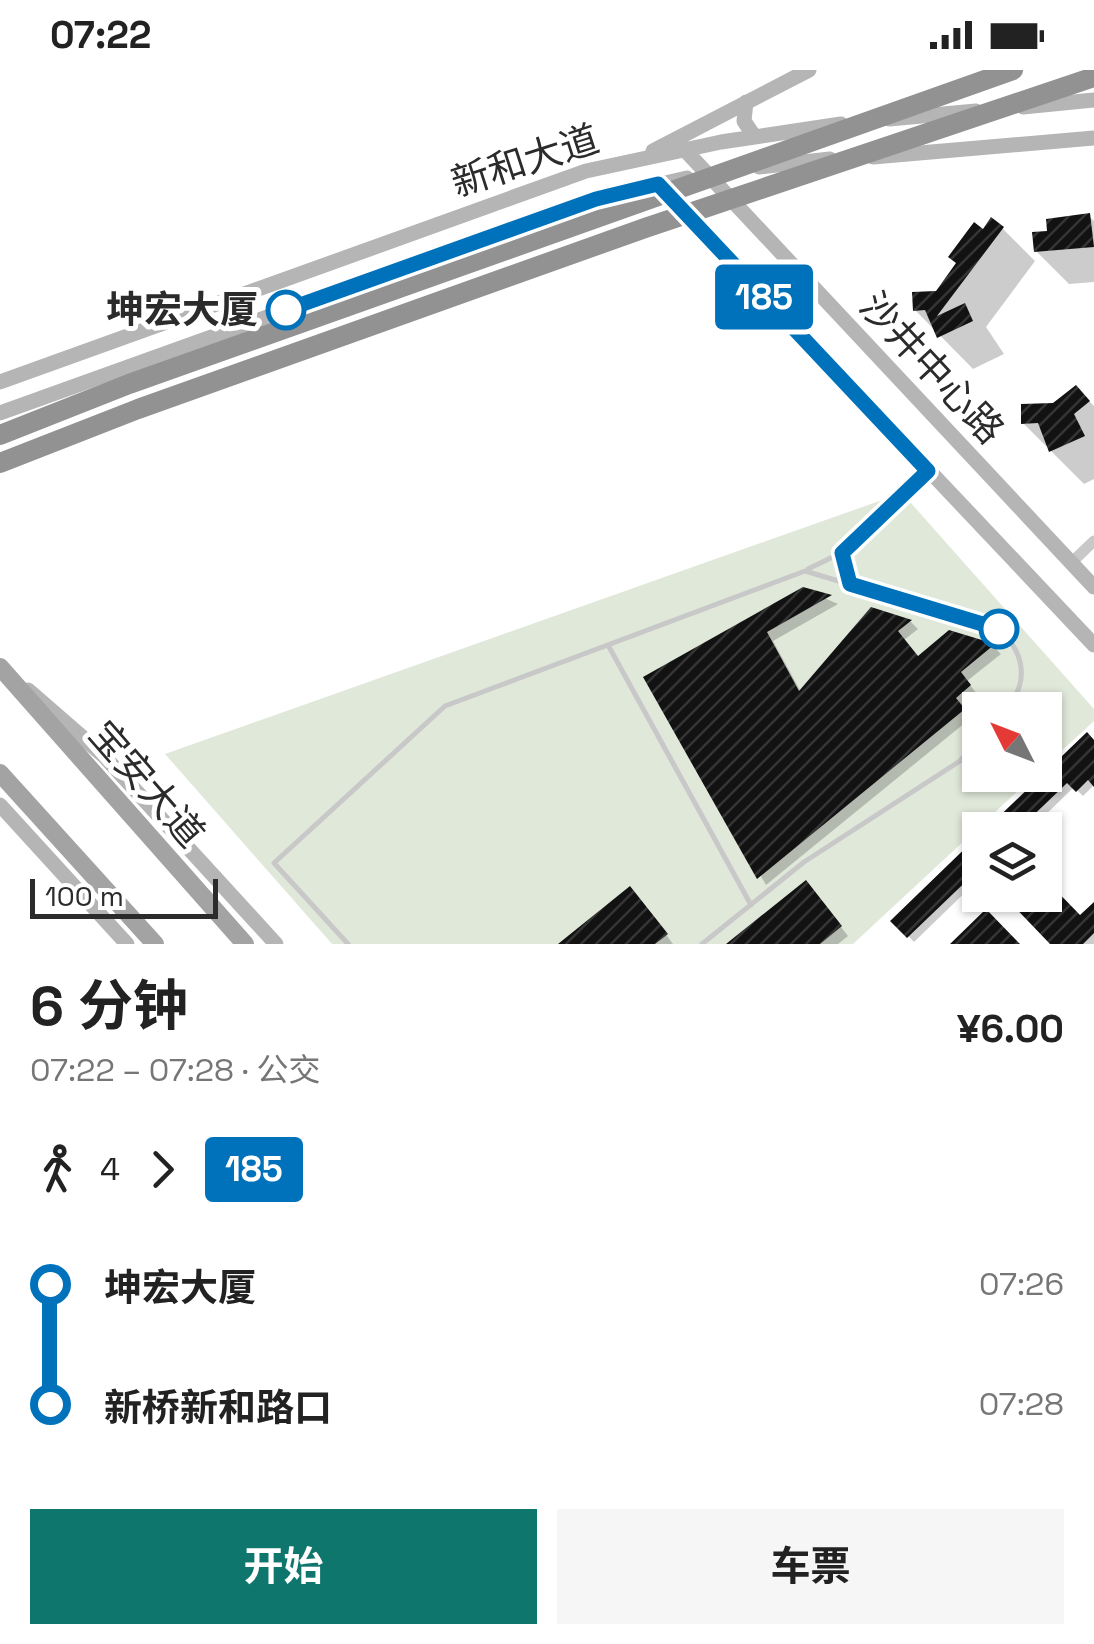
<!DOCTYPE html>
<html lang="zh">
<meta charset="utf-8">
<style>
:root{--surface:#fff;--page:#f6f6f6;--text:#222;--muted:#767676;--accent:#0f766e}
body{margin:0;font-family:"Space Grotesk","Noto Sans SC",sans-serif;background:var(--page);color:var(--text);height:100vh;display:flex;flex-direction:column;font-size:38px;white-space:nowrap}
*{box-sizing:border-box;margin:0}
p{font-size:32px;color:var(--muted)}
.icon{flex:none;width:55px;height:55px;fill:none;stroke:currentColor;stroke-width:2;stroke-linecap:round;stroke-linejoin:round}
.map{position:relative;height:874px;overflow:hidden}
.drawer{display:flex;flex-direction:column;background:var(--surface);flex:1}
.drawer>*{flex:none}
.badge{padding:0 20px;border-radius:8px;font-size:35px;line-height:65px}
.needle{width:65px;rotate:312deg}
.controls{position:absolute;left:962px;top:622px;display:grid;gap:20px}
.controls a{display:grid;place-items:center;width:100px;height:100px;border-radius:0px;background:var(--surface);box-shadow:0 2px 8px #0004;font-size:50px}
.scale{position:absolute;left:30px;bottom:25px;width:188px;box-sizing:border-box;padding-left:10px;border:5px solid #2b2b2b;border-top:0;font-size:28px;line-height:35px;white-space:nowrap;color:#2b2b2b;-webkit-text-stroke:8px #fff;paint-order:stroke}
.map>.badge{position:absolute;translate:-50% -50%;box-shadow:0 0 0 5px #fff}
.legs{display:flex;align-items:center;gap:15px;height:110px;padding:0 30px;font-size:32px}
.legs p{margin-inline-start:auto}
.head{display:flex;align-items:center;justify-content:space-between;height:170px;padding:0 30px}
h1{font-size:55px;font-weight:700;line-height:75px}
.action{display:flex;gap:20px;margin-top:auto;padding:20px 30px}
.action a{flex:1;height:115px;border-radius:0px;background:var(--accent);color:#fff;font-size:40px;font-weight:700;line-height:115px;text-align:center}
.action a+a{background:var(--page);color:var(--text)}
ul{padding:0 30px;list-style:none}
li{display:flex;align-items:center;gap:35px;height:120px;font-size:38px}
li i{display:grid;place-items:center;width:15px;height:100%;margin:0 12px;background:currentColor}
li i::after{content:'';width:25px;height:25px;margin:-12px;border:8px solid;border-radius:50%;background:var(--surface)}
li p{margin-inline-start:auto}
li:first-child i{background:linear-gradient(#0000 50%,currentColor 0)}
li:last-child i{background:linear-gradient(currentColor 50%,#0000 0)}
.status{display:flex;justify-content:space-between;align-items:center;height:70px;padding:0 50px;background:var(--surface);direction:ltr}
.status svg{height:28px;fill:currentColor}
.map>svg:first-child{display:block}
.grass{fill:#e0e8da}
.shadow{fill:#0003}
.building{fill:url(#building-hatch)}
.lines{fill:none;stroke-linecap:round;stroke-linejoin:round}
.lane{stroke:#c8c8c8;stroke-width:5}
.street{stroke:#c8c8c8;stroke-width:11}
.secondary{stroke:#b5b5b5;stroke-width:15}
.primary{stroke:#a3a3a3;stroke-width:18}
.highway-bridge{stroke:#929292;stroke-width:20}
.line-1-casing{stroke:#fff;stroke-width:22}
.line-1{stroke:#0072bc;stroke-width:15}
.stop-1-dot{fill:#fff;stroke:#0072bc;stroke-width:5}
.labels{text-anchor:middle;stroke-width:10;stroke-linejoin:round;paint-order:stroke}
.street-label{font-size:38px;fill:#2b2b2b;stroke:#fff}
.stop-label{font-size:38px;font-weight:bold;fill:#2b2b2b;stroke:#fff;text-anchor:end}
</style>
<div class="status"><b>07:22</b><svg viewBox="0 0 49 12"><path d="M0 12V9h3v3zM5 12V6h3v6zM10 12V3h3v9zM15 12V0h3v12zM26 1h20v11H26zM47 4h2v5h-2z"/></svg></div>
<div class="map">
<svg width="1094" height="874" viewBox="0 0 1094 874">
<defs>
<pattern id="building-hatch" width="6" height="6" patternUnits="userSpaceOnUse" patternTransform="scale(2.5)"><rect width="6" height="6" fill="#121212"/><path d="M-1 1l2-2M0 6l6-6M5 7l2-2" fill="none" stroke="#353535"/></pattern>
</defs>
<rect width="100%" height="100%" fill="#fff"/>
<!-- grass -->
<path class="grass" d="M 902,423 L 1094,639 L 1094,651 L 1045,696 L 1045,640 L 980,640 L 980,705 L 1035,705 L 853,874 L 332,874 L 165,684 Z"/>
<!-- shadow -->
<path class="shadow" d="M 1089,146 L 1094,151 L 1094,212 L 1069,214 L 1036,181 L 1050,163 Z
M 1002,158 L 1035,191 L 986,257 L 1004,284 L 973,299 L 915,240 L 937,223 L 984,162 Z
M 1076,318 L 1094,336 L 1094,409 L 1084,414 L 1023,353 Z
M 804,519 L 838,534 L 773,571 L 801,622 L 872,540 L 911,552 L 918,559 L 904,570 L 919,588 L 949,563 L 994,577 L 1001,584 L 967,611 L 977,624 L 962,637 L 971,648 L 766,815 L 647,608 Z
M 1094,673 L 1094,715 L 1083,726 L 1074,717 L 1030,760 L 988,760 Z
M 980,768 L 980,808 L 914,872 L 894,851 Z
M 1045,812 L 1080,849 L 1094,835 L 1094,874 L 1054,874 L 1007,825 L 1045,825 Z
M 813,821 L 848,866 L 838,874 L 729,874 Z
M 638,827 L 673,874 L 562,874 Z"/>
<!-- building -->
<path class="building" d="M 1090,143 L 1094,177 L 1034,182 L 1032,162 L 1047,161 L 1046,149 Z
M 991,147 L 1004,157 L 937,246 L 965,233 L 973,251 L 937,268 L 925,240 L 913,241 L 912,222 L 936,221 L 956,193 L 948,187 L 974,152 L 983,159 Z
M 1076,315 L 1090,331 L 1074,344 L 1085,366 L 1049,382 L 1038,353 L 1021,354 L 1021,334 L 1053,333 Z
M 803,517 L 832,525 L 767,562 L 799,621 L 871,537 L 912,550 L 898,561 L 918,586 L 949,560 L 995,574 L 961,602 L 971,615 L 956,628 L 965,639 L 757,809 L 643,607 Z
M 1087,662 L 1094,670 L 1094,717 L 1088,710 L 1076,722 L 1067,713 L 1018,760 L 985,760 Z
M 980,764 L 980,798 L 907,868 L 890,851 Z
M 1045,809 L 1080,845 L 1094,832 L 1094,863 L 1083,874 L 1050,874 L 1003,825 L 1045,825 Z
M 806,810 L 842,856 L 820,874 L 726,874 Z
M 630,816 L 668,864 L 655,874 L 558,874 Z
M 986,839 L 1020,874 L 950,874 Z"/>
<g class="lines">
<!-- lane -->
<path class="lane" d="M 841,483 L 850,514
M 808,499 L 841,483 L 926,403
M 608,575 L 751,835
M 348,874 L 274,793 L 445,636 L 805,501 L 999,559 C 1025,583 1030,613 1005,640
M 702,874 L 804,792 L 960,691 L 980,668"/>
<!-- street -->
<path class="street" d="M 1071,493 L 1094,471"/>
<!-- secondary -->
<path class="secondary" d="M 746,32 L 744,51 L 754,66
M 1023,37 L 1094,30
M 889,49 L 976,41
M 684,79 L 1094,517
M 653,81 L 809,0
M 873,87 L 1094,68
M 759,97 L 830,89
M 661,117 L 1094,575
M 0,312 L 586,101 L 721,72 L 841,54
M 0,343 L 596,129 L 687,108
M 28,620 L 104,686 L 276,874
M 0,735 L 127,874"/>
<!-- primary -->
<path class="primary" d="M 0,597 L 245,874
M 0,703 L 155,874"/>
<!-- highway-bridge -->
<path class="highway-bridge" d="M 0,365 L 129,314 L 1013,0
M 0,393 L 138,339 L 645,158 L 1094,7"/>
</g>
<g class="lines">
<!-- line-1 casing -->
<g class="line-1-casing">
<path id="line-1" d="M 286,240 L 596,129 L 658,114 L 928,401 L 842,483 L 850,514 L 999,559"/>
</g>
<!-- line-1 -->
<use href="#line-1" class="line-1"/>
</g>
<!-- markers -->
<g class="stop-1-dot">
<circle cx="286" cy="240" r="18"/>
<circle cx="999" cy="559" r="18"/>
</g>
<g class="labels">
<!-- street labels -->
<g class="street-label">
<text transform="translate(525 91) rotate(-18)" y="13">新和大道</text>
<text transform="translate(932 298) rotate(47)" y="13">沙井中心路</text>
<text transform="translate(147 714) rotate(49)" y="13">宝安大道</text>
</g>
<!-- stop labels -->
<g class="stop-label">
<text x="258" y="253">坤宏大厦</text>
</g>
</g>
</svg>
<div class="controls">
<a><svg class="needle" viewBox="-14 -14 28 28"><path d="M0-13l5 13h-10z" fill="#e53935"/><path d="M0 13l5-13h-10z" fill="#767676"/></svg></a>
<a><svg class="icon" aria-label="layers" viewBox="0 0 24 24"><path d="M12 4l9 5-9 5-9-5zM3 14l9 5 9-5"/></svg></a>
</div>
<div class="scale">100 m</div>
<b class="badge" style="left:764px;top:227px;background:#0072bc;color:#fff">185</b>
</div>
<section class="drawer">
<div class="head"><div><h1>6 分钟</h1><p>07:22 – 07:28 · 公交</p></div><b>¥6.00</b></div>
<div class="legs"><svg class="icon" aria-label="walk" viewBox="0 0 24 24"><circle cx="13" cy="4" r="2"/><path d="M13 8l-2 6 4 7M11 14l-3 7M7 12l3-4h3l4 4"/></svg>4<svg class="icon" aria-label="forward" viewBox="0 0 24 24"><path d="M9 5l7 7-7 7"/></svg><b class="badge" style="background:#0072bc;color:#fff">185</b></div>
<ul>
<li><i style="color:#0072bc"></i><b>坤宏大厦</b><p>07:26</p></li>
<li><i style="color:#0072bc"></i><b>新桥新和路口</b><p>07:28</p></li>
</ul>
<div class="action"><a>开始</a><a>车票</a></div>
</section>
